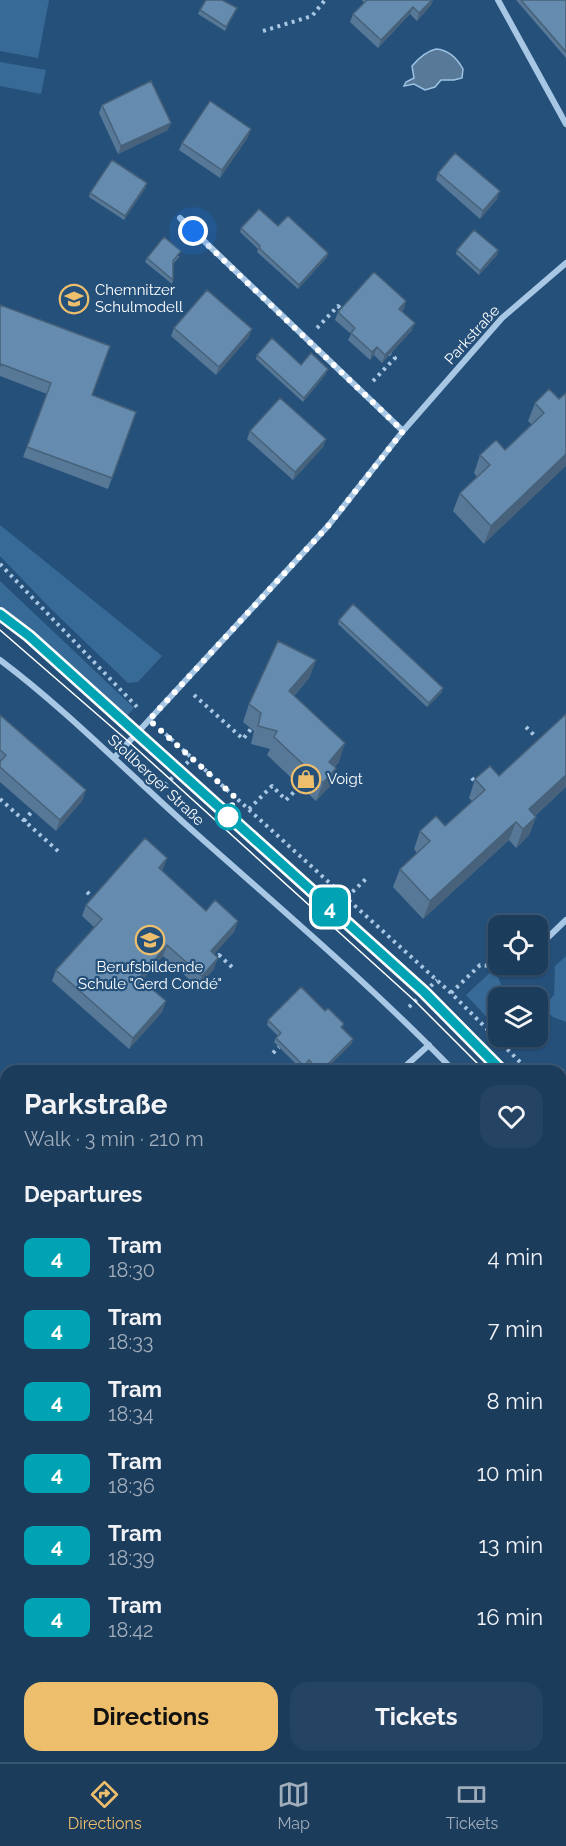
<!DOCTYPE html>
<meta charset="utf-8">
<style>
:root{--surface:#1c3c5c;--page:#254362;--text:#f1f3f6;--muted:#a0adbb;--line:#3a5672;--accent:#edbe6c}
body{margin:0;font-family:Raleway,sans-serif;background:var(--page);color:var(--text);height:100vh;display:flex;flex-direction:column;font-size:22px;white-space:nowrap}
*{box-sizing:border-box;margin:0}
p{font-size:20px;color:var(--muted)}
.icon{flex:none;width:33px;height:33px;fill:none;stroke:currentColor;stroke-width:2;stroke-linecap:round;stroke-linejoin:round}
.map{position:relative;flex:1;overflow:hidden}
.panel{position:absolute;left:0px;top:1065px;width:567px;height:698px;display:flex;flex-direction:column;background:var(--surface);border-radius:18px 18px 0 0;box-shadow:0 2px 4px #0004,0 0 0 2px var(--line)}
.panel>*{flex:none}
.badge{padding:0 12px;border-radius:9px;font-size:21px;line-height:39px}
.fabs{position:absolute;left:488px;top:915px;display:grid;gap:12px}
.fabs a{display:grid;place-items:center;width:60px;height:60px;border-radius:12px;background:var(--surface);box-shadow:0 2px 4px #0004,0 0 0 2px var(--line);font-size:30px}
.you{position:absolute;width:30px;height:30px;margin:-15px;border:4px solid #fff;border-radius:50%;background:#1a73e8;box-shadow:0 0 0 9px #1a73e833}
.map>.badge{position:absolute;translate:-50% -50%;box-shadow:0 0 0 3px #fff}
h2{padding:0 24px;font-size:22px;line-height:54px}
.round{display:grid;place-items:center;flex:none;width:63px;height:63px;border-radius:18px;background:var(--page)}
.overview{display:flex;align-items:center;justify-content:space-between;height:102px;padding:0 24px}
h1{font-size:28px;font-weight:700;line-height:45px}
.cta{display:flex;gap:12px;margin-top:auto;padding:12px 24px}
.cta a{flex:1;height:69px;border-radius:18px;background:var(--accent);color:#111;font-size:24px;font-weight:700;line-height:69px;text-align:center}
.cta a+a{background:var(--page);color:var(--text)}
ul{padding:0;list-style:none}
li{display:flex;align-items:center;gap:18px;height:72px;padding:0 24px}
li div{flex:1}
li b{display:block;font-size:22px}
li em{font-style:normal}
li .badge{min-width:66px;font-weight:700;text-align:center}
.tab-bar{display:flex;justify-content:space-around;align-items:center;height:84px;border-top:2px solid var(--line);background:var(--surface);font-size:16px;color:var(--muted)}
.tab-bar a{display:grid;justify-items:center;gap:3px}
.tab-bar .selected{color:var(--accent)}
.map>svg:first-child{display:block}
.green{fill:#386a97}
.water{fill:#597998;stroke:#9cc3e4;stroke-width:1.5}
.lines{fill:none;stroke-linecap:round;stroke-linejoin:round}
.path{stroke:#a8c7e4;stroke-width:4;stroke-dasharray:3 4.5;stroke-linecap:butt}
.service{stroke:#a8c7e4;stroke-width:4.5}
.minor{stroke:#a8c7e4;stroke-width:6}
.tram{stroke:#fff;stroke-width:1.5}
.wall{fill:#577896}
.shaded-wall{fill:#47627a}
.building{fill:#658caf;stroke:#47627a;stroke-width:1.5}
.line-casing{stroke:#fff;stroke-width:14}
.line{stroke:#00a3b4;stroke-width:9}
.walk{stroke:#fff;stroke-width:6;stroke-dasharray:0 10.8}
.stop-dot{fill:#fff;stroke:#00a3b4;stroke-width:3}
.labels{text-anchor:middle;stroke-width:4.5;stroke-linejoin:round;paint-order:stroke}
.poi-label{font-size:15px;fill:#fff;stroke:#25507a;text-anchor:start}
.street-label{font-size:15px;fill:#fff;stroke:#25507a}
</style>
<div class="map">
<svg width="566" height="1762" viewBox="0 0 566 1762">
<rect width="100%" height="100%" fill="#25507a"/>
<!-- green -->
<path class="green" d="M 0,0 L 49,0 L 38,58 L 0,51 Z
M 0,62 L 46,70 L 41,94 L 0,86 Z
M 0,525 L 162,656 L 138,682 L 128,683 L 51,609 L 0,556 Z
M 0,581 L 134,708 L 126,717 L 29,630 L 0,606 Z
M 566,956 L 566,1022 L 553,1017 L 543,1008 L 554,995 L 555,966 Z
M 494,969 L 507,997 L 498,998 L 498,1029 L 466,995 Z
M 561,1687 L 566,1689 L 566,1762 L 496,1762 L 492,1757 L 561,1756 Z
M 59,1757 L 168,1757 L 172,1762 L 64,1762 Z
M 339,1757 L 404,1757 L 408,1762 L 333,1762 Z"/>
<!-- water -->
<path class="water" d="M 436,49 C 449,50 457,58 463,69 L 462,78 L 454,80 L 441,80 L 435,87 L 425,90 L 414,84 L 404,86 L 406,82 L 414,78 L 412,66 C 418,59 427,51 436,49 Z"/>
<g class="lines">
<!-- path -->
<path class="path" d="M 263,31 L 312,16 L 325,0
M 317,328 L 338,306 L 343,311
M 373,381 L 395,358 L 390,354
M 0,564 L 139,709
M 194,695 L 243,739 L 251,729
M 526,727 L 535,736
M 160,729 L 451,993 L 529,1071
M 472,778 L 477,785
M 165,785 L 192,758
M 0,799 L 59,852
M 249,809 L 272,786 L 286,800 L 300,786
M 24,821 L 33,810
M 87,892 L 96,900
M 347,897 L 368,877
M 214,961 L 219,955 L 233,968
M 451,993 L 480,965 L 502,967
M 409,1007 L 437,980
M 273,1053 L 279,1047
M 304,1068 L 308,1071
M 561,1071 L 566,1066
M 561,1104 L 566,1109
M 561,1655 L 566,1660
M 561,1684 L 566,1686
M 0,1685 L 6,1681
M 179,1756 L 184,1762
M 302,1756 L 307,1762
M 414,1756 L 419,1762
M 552,1756 L 557,1762
M 318,1762 L 325,1756"/>
<!-- service -->
<path class="service" d="M 561,1389 L 566,1386"/>
<!-- minor -->
<path class="minor" d="M 498,0 L 566,124
M 180,218 L 403,431
M 0,660 C 65,709 123,768 183,822 C 275,904 369,983 454,1071
M 114,758 L 328,526 L 403,431 L 502,318 L 566,263
M 537,948 L 566,920
M 515,968 L 519,964
M 400,1071 L 429,1045
M 561,1181 L 566,1186
M 0,1445 L 6,1440
M 0,1735 L 6,1742
M 18,1756 L 23,1762"/>
<!-- tram -->
<path class="tram" d="M 0,614 L 29,636 L 424,992 L 502,1071
M 0,630 L 129,742 L 415,1001 L 485,1071
M 561,1134 L 566,1140
M 561,1154 L 566,1159"/>
</g>
<!-- wall -->
<path class="wall" d="M 362,0 L 433,0 L 431,5 L 417,21 L 410,14 L 378,48 L 350,22 L 353,14 L 364,3 Z
M 516,0 L 566,0 L 566,58 Z
M 237,8 L 225,31 L 198,14 L 200,10 Z
M 102,105 L 168,130 L 118,154 L 99,113 Z
M 248,137 L 220,178 L 179,150 L 182,143 Z
M 438,173 L 497,199 L 480,219 L 436,180 Z
M 146,187 L 124,220 L 89,197 L 90,193 Z
M 278,226 L 328,253 L 327,257 L 298,289 L 257,252 L 258,249 L 240,232 L 241,228 Z
M 457,250 L 498,250 L 497,255 L 479,275 L 456,254 Z
M 180,256 L 173,264 L 173,280 L 172,284 L 145,262 L 147,258 Z
M 0,305 L 92,395 L 136,412 L 108,489 L 23,457 L 47,394 L 0,376 Z
M 404,309 L 402,311 L 412,330 L 382,363 L 374,355 L 370,360 L 348,340 L 351,334 L 335,320 L 338,312 Z
M 174,328 L 249,337 L 216,375 L 171,336 Z
M 257,355 L 301,365 L 326,374 L 303,402 L 256,359 Z
M 559,399 L 484,544 L 453,511 L 460,493 L 477,477 L 474,473 L 480,455 L 505,450 L 532,425 L 528,421 L 535,403 Z
M 250,431 L 326,439 L 323,447 L 293,480 L 247,439 Z
M 339,620 L 442,692 L 427,707 L 338,624 Z
M 316,660 L 309,678 L 294,696 L 339,762 L 335,766 L 336,768 L 330,786 L 316,801 L 267,755 L 270,749 L 251,744 L 254,731 L 243,722 L 249,704 Z
M 566,714 L 566,787 L 535,816 L 536,817 L 529,835 L 516,848 L 509,840 L 423,919 L 393,887 L 400,869 L 417,853 L 414,849 L 420,831 L 445,826 L 472,801 L 469,798 L 475,779 L 499,776 Z
M 0,715 L 86,790 L 82,801 L 56,831 L 0,782 Z
M 167,858 L 162,871 L 206,911 L 238,921 L 234,932 L 214,954 L 214,969 L 198,987 L 163,956 L 142,980 L 166,1001 L 162,1012 L 129,1049 L 52,981 L 56,970 L 94,927 L 82,916 L 86,905 Z
M 268,1020 L 342,1028 L 352,1043 L 324,1071 L 314,1071 L 307,1065 L 302,1070 L 274,1042 L 276,1038 L 278,1036 L 267,1025 Z
M 0,1158 L 6,1165 L 6,1250 L 1,1244 L 0,1245 Z
M 566,1569 L 566,1626 L 561,1620 L 561,1573 Z
M 199,1756 L 261,1756 L 259,1762 L 204,1762 Z
M 438,1756 L 509,1756 L 514,1762 L 443,1762 Z"/>
<!-- shaded-wall -->
<path class="shaded-wall" d="M 432,0 L 433,0 L 431,5 L 417,21 L 419,13 Z
M 413,7 L 410,14 L 378,48 L 381,40 Z
M 171,123 L 168,130 L 118,154 L 121,146 Z
M 251,129 L 248,137 L 220,178 L 222,170 Z
M 147,183 L 146,187 L 124,220 L 125,216 Z
M 500,191 L 497,199 L 480,219 L 483,211 Z
M 498,250 L 497,255 L 479,275 L 480,271 Z
M 328,253 L 327,257 L 298,289 L 299,285 Z
M 406,301 L 404,309 L 397,317 L 399,309 Z
M 415,323 L 412,330 L 382,363 L 385,355 Z
M 252,329 L 249,337 L 216,375 L 219,367 Z
M 377,347 L 374,355 L 370,360 L 372,352 Z
M 328,369 L 326,374 L 303,402 L 304,398 Z
M 326,439 L 323,447 L 293,480 L 295,472 Z
M 566,454 L 566,466 L 484,544 L 491,526 Z
M 316,660 L 309,678 L 282,709 L 289,691 Z
M 443,688 L 442,692 L 427,707 L 429,703 Z
M 345,743 L 339,762 L 323,780 L 329,762 Z
M 336,768 L 330,786 L 316,801 L 323,783 Z
M 566,775 L 566,787 L 522,828 L 529,809 Z
M 86,790 L 82,801 L 56,831 L 60,820 Z
M 536,817 L 529,835 L 516,848 L 523,829 Z
M 516,822 L 509,840 L 423,919 L 430,901 Z
M 167,858 L 163,869 L 155,879 L 159,868 Z
M 238,921 L 234,932 L 207,962 L 211,951 Z
M 167,945 L 163,956 L 135,989 L 139,978 Z
M 218,958 L 214,969 L 198,987 L 202,976 Z
M 166,1001 L 162,1012 L 129,1049 L 133,1038 Z
M 353,1039 L 352,1043 L 324,1071 L 321,1071 Z
M 6,1231 L 1,1244 L 0,1245 L 0,1236 Z
M 566,1316 L 566,1323 L 561,1328 L 561,1320 Z
M 6,1569 L 6,1575 L 0,1580 L 0,1574 Z
M 254,1756 L 261,1756 L 259,1762 L 248,1762 Z"/>
<!-- building -->
<path class="building" d="M 206,0 L 222,0 L 237,8 L 226,27 L 200,10 Z
M 367,0 L 432,0 L 419,13 L 413,7 L 381,40 L 353,14 Z
M 521,0 L 566,0 L 566,52 Z
M 151,81 L 171,123 L 121,146 L 102,105 Z
M 210,101 L 251,129 L 222,170 L 182,143 Z
M 455,153 L 500,191 L 483,211 L 438,173 Z
M 112,160 L 147,183 L 125,216 L 90,193 Z
M 259,209 L 278,226 L 288,216 L 328,253 L 299,285 L 259,248 L 260,246 L 241,228 Z
M 474,230 L 498,250 L 480,271 L 457,250 Z
M 164,237 L 181,251 L 173,261 L 173,280 L 147,258 Z
M 374,272 L 406,301 L 399,309 L 415,323 L 385,355 L 377,347 L 372,352 L 351,333 L 355,328 L 338,312 Z
M 207,290 L 252,329 L 219,367 L 174,328 Z
M 0,305 L 110,346 L 92,395 L 136,412 L 112,478 L 27,447 L 51,383 L 1,364 L 0,367 Z
M 272,338 L 301,365 L 311,353 L 328,369 L 304,398 L 257,355 Z
M 549,389 L 559,399 L 566,393 L 566,454 L 491,526 L 460,493 L 490,465 L 480,455 L 496,440 L 505,450 L 544,413 L 535,403 Z
M 280,398 L 326,439 L 295,472 L 250,431 Z
M 353,604 L 443,688 L 429,703 L 339,620 Z
M 278,641 L 316,660 L 289,691 L 345,743 L 329,762 L 336,768 L 323,783 L 274,737 L 277,731 L 258,726 L 261,713 L 249,704 Z
M 566,714 L 566,775 L 529,809 L 536,817 L 523,829 L 516,822 L 430,901 L 400,869 L 430,841 L 420,831 L 436,816 L 445,826 L 485,790 L 475,779 L 490,766 L 499,776 Z
M 0,715 L 86,790 L 60,820 L 0,767 L 0,762 L 6,755 L 0,750 Z
M 145,838 L 167,858 L 159,868 L 206,911 L 215,900 L 238,921 L 211,951 L 218,958 L 202,976 L 167,945 L 139,978 L 166,1001 L 133,1038 L 56,970 L 102,919 L 86,905 Z
M 301,987 L 325,1011 L 328,1008 L 344,1024 L 341,1027 L 353,1039 L 321,1071 L 319,1071 L 309,1060 L 304,1066 L 276,1038 L 281,1033 L 268,1020 Z
M 0,1158 L 6,1165 L 6,1231 L 0,1236 Z
M 566,1260 L 566,1316 L 561,1320 L 561,1264 Z
M 0,1516 L 6,1523 L 6,1569 L 0,1574 Z
M 566,1569 L 566,1603 L 561,1597 L 561,1573 Z
M 219,1756 L 254,1756 L 248,1762 L 224,1762 Z
M 458,1756 L 509,1756 L 514,1762 L 463,1762 Z"/>
<g class="lines">
<!-- line casing -->
<g class="line-casing">
<path id="line" d="M 0,614 L 29,636 L 424,992 L 502,1071"/>
</g>
<!-- line -->
<use href="#line" class="line"/>
<!-- walk -->
<path class="walk" d="M 193,231 L 403,431 L 328,526 L 149,720 L 235,797 L 228,817"/>
</g>
<!-- icons -->
<defs>
<g id="school-ring" transform="scale(1.5)"><circle r="9.5" fill="#25507a" stroke="#edbe6c" stroke-width="1.5"/><path d="M0-5L7-2L0 1L-7-2ZM-4 1L0 2.5L4 1V4Q0 6-4 4Z" fill="#edbe6c"/></g>
<g id="shop-ring" transform="scale(1.5)"><circle r="9.5" fill="#25507a" stroke="#edbe6c" stroke-width="1.5"/><path d="M-5-2.5h2.3a2.7 3.5 0 0 1 5.4 0H5L5.5 6h-11ZM-1.5-2.5h3a1.5 2.3 0 0 0-3 0Z" fill="#edbe6c"/></g>
<g id="university-ring" transform="scale(1.5)"><circle r="9.5" fill="#25507a" stroke="#edbe6c" stroke-width="1.5"/><path d="M0-5L7-2L0 1L-7-2ZM-4 1L0 2.5L4 1V4Q0 6-4 4Z" fill="#edbe6c"/></g>
</defs>
<g fill-rule="evenodd">
<use href="#school-ring" x="74" y="299"/>
<use href="#shop-ring" x="306" y="779"/>
<use href="#university-ring" x="150" y="940"/>
</g>
<!-- markers -->
<circle class="stop-dot" cx="228" cy="817" r="12"/>
<g class="labels">
<!-- poi labels -->
<g class="poi-label">
<text x="95" y="295">Chemnitzer<tspan x="95" dy="17">Schulmodell</tspan></text>
<text x="327" y="784">Voigt</text>
<text x="150" y="972" text-anchor="middle">Berufsbildende<tspan x="150" dy="17">Schule "Gerd Condé"</tspan></text>
</g>
<!-- street labels -->
<g class="street-label">
<text transform="translate(472 335) rotate(-48)" y="5">Parkstraße</text>
<text transform="translate(156 780) rotate(43)" y="5">Stollberger Straße</text>
</g>
</g>
</svg>
<div class="fabs">
<a><svg class="icon" aria-label="locate" viewBox="0 0 24 24"><circle cx="12" cy="12" r="6"/><path d="M12 2v4M12 18v4M2 12h4M18 12h4"/></svg></a>
<a><svg class="icon" aria-label="layers" viewBox="0 0 24 24"><path d="M12 4l9 5-9 5-9-5zM3 14l9 5 9-5"/></svg></a>
</div>
<div class="you" style="left:193px;top:231px"></div>
<b class="badge" style="left:330px;top:907px;background:#00a3b4;color:#fff">4</b>
<section class="panel">
<div class="overview"><div><h1>Parkstraße</h1><p>Walk · 3 min · 210 m</p></div><a class="round"><svg class="icon" aria-label="heart" viewBox="0 0 24 24"><path d="M12 20l-8-8c-3-5 5-10 8-4 3-6 11-1 8 4z"/></svg></a></div>
<h2>Departures</h2>
<ul>
<li><span class="badge" style="background:#00a3b4;color:#fff">4</span><div><b>Tram</b><p>18:30</p></div><em>4 min</em></li>
<li><span class="badge" style="background:#00a3b4;color:#fff">4</span><div><b>Tram</b><p>18:33</p></div><em>7 min</em></li>
<li><span class="badge" style="background:#00a3b4;color:#fff">4</span><div><b>Tram</b><p>18:34</p></div><em>8 min</em></li>
<li><span class="badge" style="background:#00a3b4;color:#fff">4</span><div><b>Tram</b><p>18:36</p></div><em>10 min</em></li>
<li><span class="badge" style="background:#00a3b4;color:#fff">4</span><div><b>Tram</b><p>18:39</p></div><em>13 min</em></li>
<li><span class="badge" style="background:#00a3b4;color:#fff">4</span><div><b>Tram</b><p>18:42</p></div><em>16 min</em></li>
</ul>
<div class="cta"><a>Directions</a><a>Tickets</a></div>
</section>
</div>
<nav class="tab-bar">
<a class="selected"><svg class="icon" aria-label="directions" viewBox="0 0 24 24"><path d="M12 3l9 9-9 9-9-9zM9 14v-3h6M13 9l2 2-2 2"/></svg>Directions</a>
<a><svg class="icon" aria-label="map" viewBox="0 0 24 24"><path d="M3 6l6-2 6 2 6-2v14l-6 2-6-2-6 2zM9 4v14M15 6v14"/></svg>Map</a>
<a><svg class="icon" aria-label="tickets" viewBox="0 0 24 24"><path d="M3 7h18v10H3zM15 7v10"/></svg>Tickets</a>
</nav>
